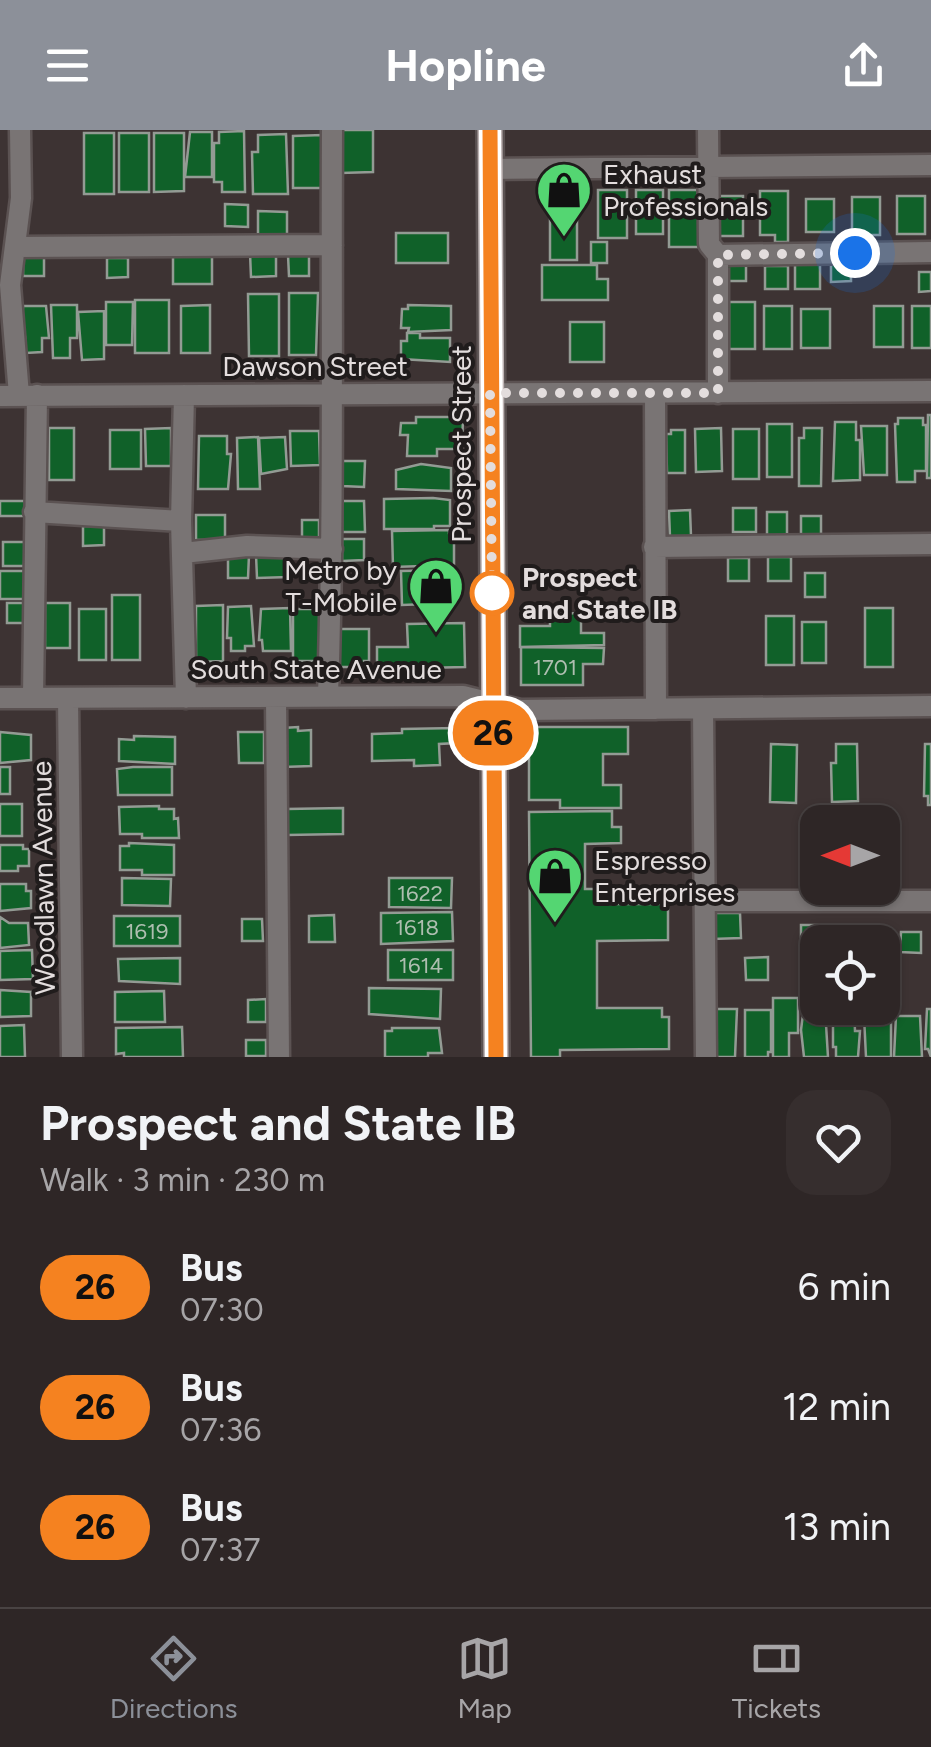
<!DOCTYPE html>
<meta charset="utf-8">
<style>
:root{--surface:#2e2626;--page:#362e2e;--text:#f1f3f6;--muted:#a7a5a7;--line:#494343;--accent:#8c9099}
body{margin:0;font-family:Figtree,sans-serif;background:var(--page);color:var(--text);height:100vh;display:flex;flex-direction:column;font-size:38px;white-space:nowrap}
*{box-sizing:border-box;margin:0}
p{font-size:32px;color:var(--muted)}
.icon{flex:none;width:55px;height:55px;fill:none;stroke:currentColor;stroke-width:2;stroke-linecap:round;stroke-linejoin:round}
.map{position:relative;height:927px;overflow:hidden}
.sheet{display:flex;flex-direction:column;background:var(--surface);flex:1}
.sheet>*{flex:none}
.badge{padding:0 20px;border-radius:32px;font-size:35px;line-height:65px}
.needle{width:65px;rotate:270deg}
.controls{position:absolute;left:800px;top:675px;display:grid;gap:20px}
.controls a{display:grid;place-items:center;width:100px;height:100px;border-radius:20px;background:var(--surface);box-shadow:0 2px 8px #0004,0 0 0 2px var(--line);font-size:50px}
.you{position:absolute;width:50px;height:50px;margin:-25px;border:8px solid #fff;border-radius:50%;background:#1a73e8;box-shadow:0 0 0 15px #1a73e833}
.map>.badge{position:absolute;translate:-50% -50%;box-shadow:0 0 0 5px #fff}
.round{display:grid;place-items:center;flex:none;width:105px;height:105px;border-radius:30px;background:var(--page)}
.head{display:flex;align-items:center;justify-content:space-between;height:170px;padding:0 40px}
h1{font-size:48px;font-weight:700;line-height:75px}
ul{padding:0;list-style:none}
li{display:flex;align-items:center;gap:30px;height:120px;padding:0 40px}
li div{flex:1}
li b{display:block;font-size:38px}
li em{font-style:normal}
li .badge{min-width:110px;font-weight:700;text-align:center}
header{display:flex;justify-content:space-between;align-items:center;height:130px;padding:0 40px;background:var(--accent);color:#fff;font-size:45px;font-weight:700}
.dock{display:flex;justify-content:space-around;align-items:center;height:140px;border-top:2px solid var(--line);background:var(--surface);font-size:28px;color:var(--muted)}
.dock a{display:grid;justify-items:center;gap:5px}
.dock .on{color:var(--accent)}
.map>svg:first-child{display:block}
.building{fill:#106129;stroke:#939b94;stroke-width:2.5}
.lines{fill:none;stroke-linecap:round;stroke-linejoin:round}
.minor-casing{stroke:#5b5252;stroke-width:25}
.major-casing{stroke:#5b5252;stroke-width:30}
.minor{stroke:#797474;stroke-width:20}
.major{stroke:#bcb2b2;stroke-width:25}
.line-casing{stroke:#fff;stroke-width:22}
.line{stroke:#f58220;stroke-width:15}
.walk{stroke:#e3dddd;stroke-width:10;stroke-dasharray:0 18}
.stop-dot{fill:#fff;stroke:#f58220;stroke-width:5}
.labels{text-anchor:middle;stroke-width:8;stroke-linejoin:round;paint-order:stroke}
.number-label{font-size:22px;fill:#aebeb0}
.poi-label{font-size:28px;fill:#e3dddd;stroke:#201c1c;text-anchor:start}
.street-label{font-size:28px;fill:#e3dddd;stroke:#201c1c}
.stop-label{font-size:28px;font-weight:bold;fill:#e3dddd;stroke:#201c1c;text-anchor:start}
</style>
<header><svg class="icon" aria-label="menu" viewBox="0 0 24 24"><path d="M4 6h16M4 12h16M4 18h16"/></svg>Hopline<svg class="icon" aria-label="share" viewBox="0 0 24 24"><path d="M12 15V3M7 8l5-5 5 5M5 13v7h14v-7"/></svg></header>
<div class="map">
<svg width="931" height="927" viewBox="0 0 931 927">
<rect width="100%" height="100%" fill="#3d3333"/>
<!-- building -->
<path class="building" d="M 341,0 L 373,0 L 373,42 L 341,43 Z
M 244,1 L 245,62 L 222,62 L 222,52 L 214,52 L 214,13 L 219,13 L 219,2 Z
M 190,2 L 212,2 L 212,47 L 185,47 Z
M 84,3 L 114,3 L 114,64 L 84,64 Z
M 119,3 L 149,3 L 149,62 L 119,62 Z
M 154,3 L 184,3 L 184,61 L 154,62 Z
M 286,4 L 288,64 L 253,64 L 252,22 L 258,22 L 258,5 Z
M 322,5 L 323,58 L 293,58 L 293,6 Z
M 598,60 L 627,60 L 627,108 L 598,108 Z
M 636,60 L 663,60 L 663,104 L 636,104 Z
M 669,60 L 702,60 L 702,117 L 669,117 Z
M 760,61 L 788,61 L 788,112 L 775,112 L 775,105 L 760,105 Z
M 715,66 L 743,66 L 743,106 L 715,106 Z
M 897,66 L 925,66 L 925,104 L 897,104 Z
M 852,67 L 880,67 L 880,105 L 852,105 Z
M 806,69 L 834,69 L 834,102 L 806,102 Z
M 225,74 L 248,75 L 248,97 L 225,96 Z
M 258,81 L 287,82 L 287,106 L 258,106 Z
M 550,87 L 577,87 L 577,130 L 550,130 Z
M 396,103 L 448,103 L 448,133 L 396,133 Z
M 591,112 L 607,112 L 607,133 L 591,133 Z
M 250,123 L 276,123 L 276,146 L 251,147 Z
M 288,125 L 309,125 L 309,146 L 289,146 Z
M 23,126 L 44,126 L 44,146 L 23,146 Z
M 173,126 L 212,126 L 212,154 L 173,154 Z
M 107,128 L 128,128 L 128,147 L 107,148 Z
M 831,132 L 851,132 L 851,151 L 831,152 Z
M 820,133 L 820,159 L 795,159 L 795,134 Z
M 542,135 L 597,135 L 597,149 L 608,149 L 608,170 L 542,170 Z
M 726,135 L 746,135 L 746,151 L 726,151 Z
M 765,136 L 788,136 L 788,159 L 765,159 Z
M 919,142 L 931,142 L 931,161 L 919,162 Z
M 289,163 L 318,163 L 316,225 L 289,225 Z
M 248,164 L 279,164 L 279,226 L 249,226 Z
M 135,170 L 169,170 L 169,223 L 135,223 Z
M 106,172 L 133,172 L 132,215 L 106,215 Z
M 729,172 L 755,172 L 755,219 L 729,219 Z
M 51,175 L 77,175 L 77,208 L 70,208 L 70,228 L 53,228 Z
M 210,175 L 210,223 L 181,223 L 181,176 Z
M 408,175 L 451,176 L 451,200 L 408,202 L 409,198 L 401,198 L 402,179 L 408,179 Z
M 23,176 L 46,176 L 49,208 L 42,208 L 42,222 L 26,223 L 25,207 L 21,207 Z
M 764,176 L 792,176 L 792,219 L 764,219 Z
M 874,176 L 903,176 L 903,217 L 874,217 Z
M 912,176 L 931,176 L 931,218 L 912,218 Z
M 801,179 L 830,179 L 830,218 L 801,218 Z
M 104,181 L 104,229 L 82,230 L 78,182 Z
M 570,192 L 604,192 L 604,232 L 570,232 Z
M 407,203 L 420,203 L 420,208 L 450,208 L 450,232 L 401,229 L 401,211 L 407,211 Z
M 928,285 L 931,285 L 931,348 L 927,348 Z
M 416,287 L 463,287 L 462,319 L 437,319 L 437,326 L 407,326 L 408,305 L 400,305 L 401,293 L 416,293 Z
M 898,288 L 923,288 L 923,295 L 926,295 L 926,341 L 915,341 L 915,352 L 897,352 L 895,294 L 898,294 Z
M 835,292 L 856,292 L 856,310 L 860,310 L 860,350 L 833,351 Z
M 767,294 L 792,294 L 792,347 L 767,347 Z
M 861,296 L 887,296 L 887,345 L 864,345 Z
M 49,298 L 74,298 L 74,350 L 49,350 Z
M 171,298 L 171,336 L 146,336 L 145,299 Z
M 721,298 L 722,341 L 696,342 L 695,299 Z
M 804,298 L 822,298 L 821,356 L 799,356 L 799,308 L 804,308 Z
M 733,299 L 759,299 L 759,349 L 733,349 Z
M 110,300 L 141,300 L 141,339 L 110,339 Z
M 671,300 L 685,300 L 685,343 L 667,343 L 666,304 L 671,304 Z
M 290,301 L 319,301 L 320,335 L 291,336 Z
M 199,306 L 227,306 L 227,324 L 231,324 L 228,359 L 198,359 Z
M 258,307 L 260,359 L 238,359 L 237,308 Z
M 285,307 L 287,339 L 261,344 L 259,308 Z
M 342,331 L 365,331 L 364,357 L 342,356 Z
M 421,334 L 451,338 L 451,361 L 396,359 L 396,340 Z
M 433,368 L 450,370 L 450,396 L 434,396 L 434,399 L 384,399 L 384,369 Z
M 0,371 L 28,371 L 28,386 L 0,386 Z
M 342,371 L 364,371 L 365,402 L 342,402 Z
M 733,378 L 756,378 L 756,402 L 733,402 Z
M 690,380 L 691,406 L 670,407 L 669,381 Z
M 767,382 L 787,382 L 787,407 L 767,407 Z
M 196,385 L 225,385 L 225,410 L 196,410 Z
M 801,386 L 821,386 L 821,405 L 801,405 Z
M 302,390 L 319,390 L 319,411 L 302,411 Z
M 83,396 L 104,396 L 104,415 L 83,416 Z
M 449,400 L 449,403 L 454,403 L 454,435 L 393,437 L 392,401 Z
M 342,409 L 364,409 L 364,430 L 342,431 Z
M 3,412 L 25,412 L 24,436 L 3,436 Z
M 289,424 L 289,447 L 257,448 L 256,425 Z
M 228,425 L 249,425 L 248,448 L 228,448 Z
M 768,427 L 791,427 L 791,451 L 768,451 Z
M 728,428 L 749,428 L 749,451 L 728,451 Z
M 448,440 L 454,442 L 455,473 L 402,475 L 401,441 Z
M 0,441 L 25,441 L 25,469 L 0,469 Z
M 805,443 L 825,443 L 825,467 L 805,467 Z
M 112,465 L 140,465 L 140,530 L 112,530 Z
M 7,473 L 27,473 L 27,493 L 7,493 Z
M 45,473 L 70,473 L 70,518 L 45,518 Z
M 223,475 L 223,531 L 196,532 L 196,476 Z
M 251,476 L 254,516 L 245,516 L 245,521 L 231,521 L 231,508 L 227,508 L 228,477 Z
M 290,478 L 291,521 L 263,521 L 262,510 L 259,510 L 261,479 Z
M 865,478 L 893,478 L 893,537 L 865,537 Z
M 79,479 L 106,479 L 106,530 L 79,530 Z
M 293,479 L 324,479 L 323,531 L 293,531 Z
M 581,483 L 581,503 L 604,503 L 604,515 L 520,517 L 520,496 L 550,496 L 550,484 Z
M 766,486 L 794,486 L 794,535 L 766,535 Z
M 802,492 L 826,492 L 826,533 L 802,533 Z
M 464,493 L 465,537 L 377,539 L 377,517 L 408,517 L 407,494 Z
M 337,499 L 369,499 L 369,531 L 364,531 L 364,537 L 339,537 Z
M 521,517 L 604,518 L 603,534 L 583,534 L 583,555 L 521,555 Z
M 298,597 L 298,601 L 311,600 L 311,636 L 283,637 L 283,598 Z
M 529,597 L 628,597 L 628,624 L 603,624 L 603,655 L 621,655 L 621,678 L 560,678 L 560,670 L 529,670 Z
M 456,598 L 457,613 L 439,614 L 440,635 L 414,636 L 414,630 L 372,631 L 372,604 L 402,603 L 402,599 Z
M 0,602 L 31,605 L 31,630 L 0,633 Z
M 238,602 L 264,602 L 264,633 L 239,633 Z
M 134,606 L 175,607 L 175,634 L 119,631 L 119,609 L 134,610 Z
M 771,614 L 797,615 L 796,673 L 770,672 Z
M 836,614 L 857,614 L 858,671 L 832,672 L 831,633 L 836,633 Z
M 925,614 L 931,614 L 931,675 L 928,675 L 928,666 L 924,666 Z
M 0,637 L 10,637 L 10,664 L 0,664 Z
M 133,637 L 172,637 L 172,665 L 118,665 L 117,639 Z
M 0,674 L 22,674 L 22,706 L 0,706 Z
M 159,676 L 159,679 L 174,679 L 174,689 L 178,688 L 179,708 L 142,708 L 142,704 L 120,704 L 119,677 Z
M 343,678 L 343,704 L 287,705 L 287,679 Z
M 612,681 L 612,697 L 621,697 L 621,713 L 585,714 L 585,759 L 607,759 L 607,774 L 668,774 L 668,810 L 597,811 L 597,878 L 662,878 L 662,887 L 669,887 L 669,919 L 560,920 L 560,927 L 531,927 L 529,682 Z
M 129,713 L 174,715 L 174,745 L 142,745 L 142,740 L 120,740 L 120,716 L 129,716 Z
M 0,715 L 23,715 L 23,719 L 29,719 L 29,736 L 18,736 L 18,741 L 0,741 Z
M 122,748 L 171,749 L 170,776 L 122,775 Z
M 389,748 L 452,748 L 451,778 L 389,777 Z
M 0,754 L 26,754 L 26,761 L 31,761 L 31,778 L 0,781 Z
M 452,782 L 453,811 L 381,814 L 381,783 Z
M 711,783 L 740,783 L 741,808 L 712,809 Z
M 334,785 L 335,812 L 309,812 L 309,786 Z
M 114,786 L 180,786 L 180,816 L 114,816 Z
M 0,787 L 9,793 L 28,793 L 29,815 L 0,818 Z
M 242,789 L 262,789 L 263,811 L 242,811 Z
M 801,795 L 826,795 L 826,812 L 818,812 L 818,818 L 801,819 Z
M 837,799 L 858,799 L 858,812 L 837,812 Z
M 864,799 L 881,799 L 881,812 L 864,812 Z
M 901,802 L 921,802 L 921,823 L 900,822 Z
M 32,820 L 33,849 L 0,850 L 0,821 Z
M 388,820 L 453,820 L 453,850 L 388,850 Z
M 768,827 L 768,850 L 746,850 L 745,828 Z
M 180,828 L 180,854 L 119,851 L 118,829 Z
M 369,858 L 441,859 L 440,889 L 369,884 Z
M 0,860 L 31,862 L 31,886 L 0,887 Z
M 164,861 L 165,892 L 115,892 L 115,862 Z
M 773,868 L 798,868 L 798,903 L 789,903 L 789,927 L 773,927 Z
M 266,869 L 266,892 L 248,892 L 248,870 Z
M 882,872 L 891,872 L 891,927 L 866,927 L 864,886 L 874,886 L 871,878 L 882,878 Z
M 804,876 L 825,878 L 828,927 L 804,927 L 801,900 Z
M 833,878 L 854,878 L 855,901 L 860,901 L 858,927 L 836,927 L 836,917 L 833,917 Z
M 709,879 L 737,879 L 735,927 L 712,927 Z
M 927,879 L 931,879 L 931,927 L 928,919 L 925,919 Z
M 745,880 L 771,880 L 771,922 L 768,922 L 768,927 L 745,927 Z
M 896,886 L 920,886 L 922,927 L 894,927 Z
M 24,895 L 25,927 L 0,927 L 0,896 Z
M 182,897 L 183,927 L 124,927 L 124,923 L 116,924 L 116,898 Z
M 392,898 L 439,898 L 442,923 L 428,923 L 428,927 L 385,927 L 385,901 L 392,901 Z
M 246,910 L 266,910 L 266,926 L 246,926 Z"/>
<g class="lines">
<!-- minor casing -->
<g class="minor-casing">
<path id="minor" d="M 708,0 L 709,114 L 718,125 L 718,263
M 490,39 L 931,35
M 16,117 L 332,115
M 718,125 L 931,122
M 655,263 L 656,579
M 19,265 L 10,155 L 21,68 L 20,0
M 184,265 L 181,391 L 186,568
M 0,266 L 931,261
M 34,382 L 181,391
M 654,417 L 931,414
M 183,423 L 247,416 L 332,419
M 328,566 C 334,378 331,189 332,0
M 276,567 L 279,927
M 0,568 L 463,566 L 520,580 L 931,576
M 33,568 L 37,265
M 68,568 L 72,927
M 703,579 L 706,927
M 705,771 L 931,771"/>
</g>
<!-- major casing -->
<g class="major-casing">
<path id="major" d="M 490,0 L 496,927"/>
</g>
<!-- minor -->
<use href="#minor" class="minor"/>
<!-- major -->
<use href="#major" class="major"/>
</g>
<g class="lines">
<!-- line casing -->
<g class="line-casing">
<path id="line" d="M 490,0 L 496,927"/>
</g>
<!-- line -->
<use href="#line" class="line"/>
<!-- walk -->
<path class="walk" d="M 492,463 L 490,263 L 718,263 L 718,125 L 855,123"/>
</g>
<!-- icons -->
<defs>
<g id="shop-pin" transform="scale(2.875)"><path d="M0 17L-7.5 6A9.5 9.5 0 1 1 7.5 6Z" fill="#54d672" stroke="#201c1c"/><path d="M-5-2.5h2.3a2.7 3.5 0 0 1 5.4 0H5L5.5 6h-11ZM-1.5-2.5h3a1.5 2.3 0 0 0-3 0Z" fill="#111"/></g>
</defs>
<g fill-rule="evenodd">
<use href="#shop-pin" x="564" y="60"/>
<use href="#shop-pin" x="436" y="456"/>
<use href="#shop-pin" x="555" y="746"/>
</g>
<!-- markers -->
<circle class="stop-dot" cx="492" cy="463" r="20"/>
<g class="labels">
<!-- number labels -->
<g class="number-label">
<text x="555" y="545">1701</text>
<text x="420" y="771">1622</text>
<text x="417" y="805">1618</text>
<text x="147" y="809">1619</text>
<text x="421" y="843">1614</text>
</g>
<!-- poi labels -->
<g class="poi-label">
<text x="603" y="54">Exhaust<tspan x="603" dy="32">Professionals</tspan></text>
<text x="397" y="450" text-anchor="end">Metro by<tspan x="397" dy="32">T-Mobile</tspan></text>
<text x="594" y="740">Espresso<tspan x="594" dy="32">Enterprises</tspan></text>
</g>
<!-- street labels -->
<g class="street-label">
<text x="315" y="246">Dawson Street</text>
<text transform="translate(461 314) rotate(-90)" y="10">Prospect Street</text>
<text x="316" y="549">South State Avenue</text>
<text transform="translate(43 748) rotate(-91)" y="10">Woodlawn Avenue</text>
</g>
<!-- stop labels -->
<g class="stop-label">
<text x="522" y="457">Prospect<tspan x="522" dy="32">and State IB</tspan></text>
</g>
</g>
</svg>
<div class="controls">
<a><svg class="needle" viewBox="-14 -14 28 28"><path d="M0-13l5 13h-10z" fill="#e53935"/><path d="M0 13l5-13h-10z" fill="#a7a5a7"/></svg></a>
<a><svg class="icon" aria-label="locate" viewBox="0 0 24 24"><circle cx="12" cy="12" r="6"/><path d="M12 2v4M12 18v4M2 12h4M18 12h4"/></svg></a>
</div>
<div class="you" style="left:855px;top:123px"></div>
<b class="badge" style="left:493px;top:603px;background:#f58220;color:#111">26</b>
</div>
<section class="sheet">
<div class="head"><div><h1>Prospect and State IB</h1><p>Walk · 3 min · 230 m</p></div><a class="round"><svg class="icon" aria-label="heart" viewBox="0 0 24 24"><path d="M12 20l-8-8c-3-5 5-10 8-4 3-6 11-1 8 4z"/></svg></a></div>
<ul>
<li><span class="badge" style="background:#f58220;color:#111">26</span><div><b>Bus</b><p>07:30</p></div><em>6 min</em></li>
<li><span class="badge" style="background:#f58220;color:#111">26</span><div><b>Bus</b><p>07:36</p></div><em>12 min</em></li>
<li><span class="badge" style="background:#f58220;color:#111">26</span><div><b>Bus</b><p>07:37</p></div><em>13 min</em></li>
</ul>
</section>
<nav class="dock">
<a class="on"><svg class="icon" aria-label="directions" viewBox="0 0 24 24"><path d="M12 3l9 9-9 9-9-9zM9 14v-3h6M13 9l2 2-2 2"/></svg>Directions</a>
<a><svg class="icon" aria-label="map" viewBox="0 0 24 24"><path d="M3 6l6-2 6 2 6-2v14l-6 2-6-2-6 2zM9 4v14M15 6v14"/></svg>Map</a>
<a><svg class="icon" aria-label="tickets" viewBox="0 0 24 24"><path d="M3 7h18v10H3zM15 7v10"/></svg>Tickets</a>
</nav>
